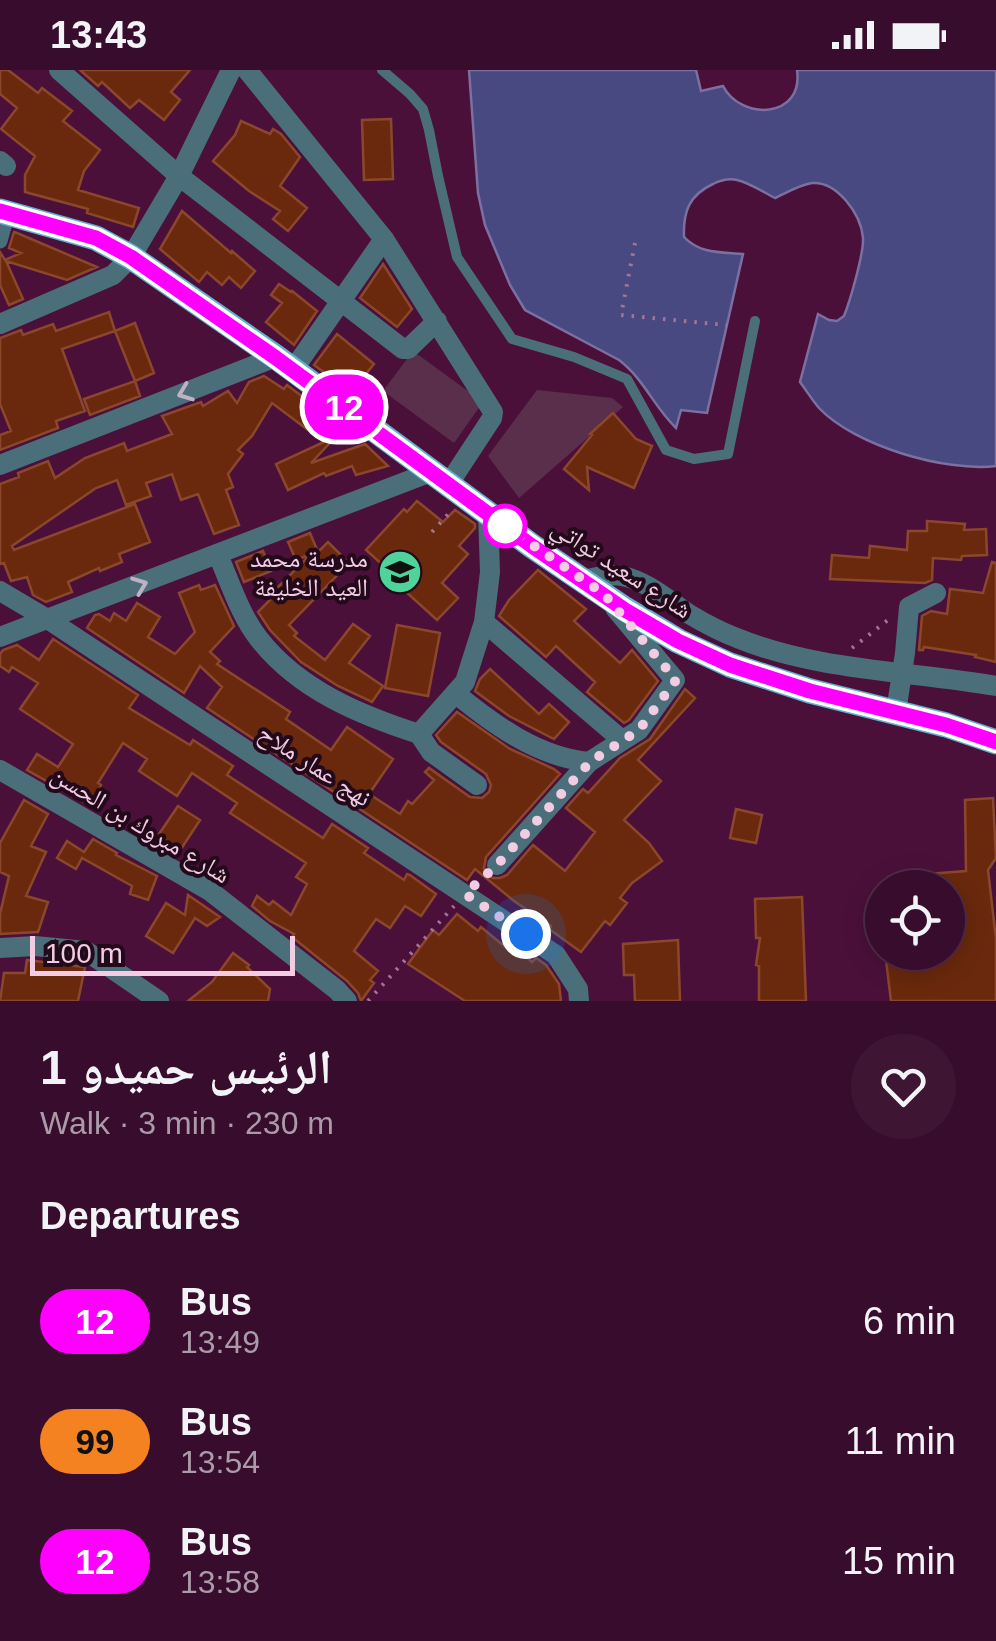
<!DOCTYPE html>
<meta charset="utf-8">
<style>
:root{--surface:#380c2c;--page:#3f1534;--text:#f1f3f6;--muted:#ab9ba9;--line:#522c48}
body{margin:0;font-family:Arial,"Noto Naskh Arabic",sans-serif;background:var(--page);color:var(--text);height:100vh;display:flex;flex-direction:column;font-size:38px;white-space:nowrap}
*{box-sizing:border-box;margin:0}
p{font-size:32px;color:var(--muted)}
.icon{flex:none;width:55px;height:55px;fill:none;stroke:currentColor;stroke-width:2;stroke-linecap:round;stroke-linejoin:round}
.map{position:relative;height:931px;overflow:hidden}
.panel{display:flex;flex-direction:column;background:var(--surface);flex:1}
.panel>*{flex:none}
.badge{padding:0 20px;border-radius:32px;font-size:35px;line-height:65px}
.buttons{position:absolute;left:865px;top:800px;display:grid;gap:20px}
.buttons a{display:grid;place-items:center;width:100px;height:100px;border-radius:50%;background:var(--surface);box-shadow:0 5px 25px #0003,0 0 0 2px var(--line);font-size:50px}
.scale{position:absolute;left:30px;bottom:25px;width:265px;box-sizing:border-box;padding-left:10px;border:5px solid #f1cce2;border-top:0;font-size:28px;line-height:35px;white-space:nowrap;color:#f1cce2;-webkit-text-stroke:8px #230a1b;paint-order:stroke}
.you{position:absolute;width:50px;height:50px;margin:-25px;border:8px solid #fff;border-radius:50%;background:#1a73e8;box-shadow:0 0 0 15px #1a73e833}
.map>.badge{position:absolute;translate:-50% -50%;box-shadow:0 0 0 5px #fff}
h2{padding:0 40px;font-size:38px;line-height:90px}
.round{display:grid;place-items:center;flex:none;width:105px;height:105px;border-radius:52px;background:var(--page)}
.overview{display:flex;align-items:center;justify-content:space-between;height:170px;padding:0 40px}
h1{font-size:48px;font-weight:800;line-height:75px}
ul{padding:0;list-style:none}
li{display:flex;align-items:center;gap:30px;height:120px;padding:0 40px}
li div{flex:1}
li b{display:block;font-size:38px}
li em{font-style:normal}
li .badge{min-width:110px;font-weight:700;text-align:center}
.status{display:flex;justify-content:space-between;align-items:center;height:70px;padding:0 50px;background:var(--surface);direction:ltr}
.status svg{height:28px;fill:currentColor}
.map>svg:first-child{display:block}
.green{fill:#5a2f4c}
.water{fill:#494982;stroke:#7b709f;stroke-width:2.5}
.building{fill:#6a290c;stroke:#8b472c;stroke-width:2.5}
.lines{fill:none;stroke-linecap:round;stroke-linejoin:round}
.path{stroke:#a37493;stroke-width:4;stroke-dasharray:2.5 8;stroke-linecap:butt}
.service{stroke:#4a6f7b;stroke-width:10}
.pedestrian{stroke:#4a6f7b;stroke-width:15}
.minor{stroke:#4a6f7b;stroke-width:20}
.tertiary{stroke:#4a6f7b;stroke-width:20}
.primary{stroke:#61b1ca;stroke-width:25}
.oneway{stroke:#bfb0c3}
.line-casing{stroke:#fff;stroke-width:22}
.line{stroke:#f0f;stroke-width:15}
.walk{stroke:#f1cce2;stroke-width:10;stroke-dasharray:0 18}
.stop-dot{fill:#fff;stroke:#f0f;stroke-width:5}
.labels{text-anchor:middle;stroke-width:8;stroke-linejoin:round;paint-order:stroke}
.poi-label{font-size:25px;fill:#f1cce2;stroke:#230a1b;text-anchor:end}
.street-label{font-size:25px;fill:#f1cce2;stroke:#230a1b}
</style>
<div class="status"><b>13:43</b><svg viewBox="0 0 49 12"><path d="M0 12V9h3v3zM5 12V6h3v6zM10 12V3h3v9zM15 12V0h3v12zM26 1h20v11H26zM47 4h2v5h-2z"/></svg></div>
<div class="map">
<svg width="996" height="931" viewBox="0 0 996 931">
<rect width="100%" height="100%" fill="#4b103a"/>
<!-- green -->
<path class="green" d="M 413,281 L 483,332 L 454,373 L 383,321 Z
M 537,320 L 612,328 L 623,337 L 519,428 L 488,386 Z"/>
<!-- water -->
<path class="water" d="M 469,0 L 696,0 L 701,21 L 723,16 C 741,51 804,49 797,0 L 996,0 L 996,396 C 945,402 855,376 819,338 C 812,330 806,320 800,312 L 818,244 L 829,250 L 837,251 L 844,246 C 850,231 864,183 863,168 C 861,144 837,111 812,113 C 799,115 786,123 775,128 C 763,122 750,113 737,110 C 728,108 721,110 713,114 C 689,125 683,142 684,167 C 700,184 721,182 743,184 L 707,343 L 681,340 L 676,358 C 654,337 644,309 619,290 L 525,240 L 510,215 L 485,155 L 478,123 Z"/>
<!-- building -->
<path class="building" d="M 0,0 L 8,0 L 38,23 L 42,18 L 72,41 L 63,51 L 100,80 L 84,101 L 78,120 L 139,138 L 133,157 L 87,143 L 88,139 L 25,122 L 25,105 L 35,86 L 1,59 L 17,38 L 0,24 Z
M 80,0 L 190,0 L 171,22 L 180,30 L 164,50 L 139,30 L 130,38 L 102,12 L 98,16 Z
M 391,49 L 393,109 L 364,110 L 362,50 Z
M 241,51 L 270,64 L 273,59 L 281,64 L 300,87 L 280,116 L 307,138 L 288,161 L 273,149 L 280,141 L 249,121 L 213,91 L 235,65 Z
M 182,141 L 231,183 L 232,181 L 255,201 L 241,218 L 229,207 L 222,215 L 207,202 L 199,212 L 160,179 Z
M 14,162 L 17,163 L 97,197 L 67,210 L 6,191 L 23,229 L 9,235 L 0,215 L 0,182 L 5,190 L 21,183 L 9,178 Z
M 383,194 L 412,239 L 397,257 L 360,228 Z
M 279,214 L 291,222 L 292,221 L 317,241 L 294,275 L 266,252 L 282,233 L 271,225 Z
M 109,242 L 115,261 L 62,279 L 85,341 L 56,351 L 58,358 L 0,380 L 0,365 L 11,361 L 0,334 L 0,268 L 21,260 L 23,265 L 53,254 L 56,261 Z
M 135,253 L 154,303 L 135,311 L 115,261 Z
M 337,264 L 374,294 L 351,322 L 314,295 Z
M 264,306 L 284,319 L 287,315 L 344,358 L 311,393 L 365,374 L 388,396 L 356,405 L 352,396 L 326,406 L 324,403 L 288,420 L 276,394 L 324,372 L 272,333 L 252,366 L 238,380 L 243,384 L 228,404 L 233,417 L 226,420 L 239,455 L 214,464 L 198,424 L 181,430 L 172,404 L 146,413 L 151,426 L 126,435 L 117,410 L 96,418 L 12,476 L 14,480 L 135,434 L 150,472 L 119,484 L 122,492 L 100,501 L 99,498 L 68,512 L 72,522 L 46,532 L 33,525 L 27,507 L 11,511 L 4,493 L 0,494 L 0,414 L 19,407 L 18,403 L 48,391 L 55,408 L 85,388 L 124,373 L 127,381 L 172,364 L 162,346 L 201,332 L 203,336 L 228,321 L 237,333 L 249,312 Z
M 135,311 L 140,326 L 90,345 L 84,329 Z
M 613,343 L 636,369 L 652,376 L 634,418 L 587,397 L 589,420 L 564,399 L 592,365 L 590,364 Z
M 417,431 L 443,452 L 455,440 L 475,454 L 475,458 L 459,476 L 468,484 L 442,513 L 458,528 L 437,550 L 404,520 L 405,515 L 366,480 L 404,439 L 407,442 Z
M 927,451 L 965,454 L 964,460 L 986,459 L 987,485 L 962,486 L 961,490 L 933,488 L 932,510 L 925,513 L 830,509 L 832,485 L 869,488 L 870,476 L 907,480 L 908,461 L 927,461 Z
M 310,463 L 318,482 L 328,472 L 349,493 L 289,555 L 297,563 L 294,566 L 325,590 L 353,554 L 370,566 L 349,593 L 383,616 L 372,632 L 338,616 L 301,592 L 270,560 L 258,542 L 272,528 L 269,526 L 311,484 L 296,490 L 288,472 Z
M 263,481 L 271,501 L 244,512 L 236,492 Z
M 992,492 L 996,493 L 996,592 L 975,587 L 976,585 L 924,577 L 923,580 L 919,580 L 922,546 L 931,541 L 947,544 L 950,519 L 983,523 Z
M 538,500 L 586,539 L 574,551 L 620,593 L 632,580 L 658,611 L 629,650 L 624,653 L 587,622 L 595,612 L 556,576 L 546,587 L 499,546 L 509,530 Z
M 199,515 L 201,520 L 215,515 L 234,556 L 210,582 L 220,591 L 217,594 L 290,642 L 286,649 L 331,680 L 347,657 L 393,689 L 369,724 L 400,744 L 408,731 L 412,734 L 434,710 L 425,702 L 429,698 L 470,727 L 482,728 L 489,722 L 491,715 L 486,704 L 441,672 L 436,665 L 457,642 L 510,679 L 554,699 L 560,704 L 486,787 L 484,798 L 487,805 L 493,808 L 500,808 L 507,805 L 533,775 L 565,801 L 595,762 L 566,738 L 583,719 L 588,723 L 620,688 L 650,669 L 685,619 L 695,628 L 638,690 L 661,711 L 624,750 L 649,773 L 662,791 L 632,813 L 620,828 L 627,833 L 610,855 L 605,851 L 581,882 L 549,859 L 551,856 L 514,831 L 475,799 L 467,810 L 207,638 L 222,617 L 200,596 L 184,623 L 87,558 L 95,545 L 99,544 L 110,551 L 114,543 L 126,551 L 137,533 L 160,547 L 148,567 L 175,584 L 195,562 L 179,523 Z
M 397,555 L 440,563 L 428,626 L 385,618 Z
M 53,569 L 138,625 L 129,638 L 190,675 L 193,670 L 233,696 L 227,705 L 323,768 L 332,754 L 368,778 L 364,783 L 404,810 L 407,804 L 410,805 L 436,824 L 421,846 L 405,836 L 390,858 L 376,849 L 354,881 L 378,901 L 370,910 L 374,913 L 361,931 L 358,923 L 347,911 L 292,867 L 294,864 L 270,851 L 252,836 L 257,826 L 269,835 L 273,831 L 291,845 L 307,814 L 296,807 L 306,793 L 230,743 L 237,733 L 192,703 L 177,726 L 139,701 L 147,689 L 123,673 L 98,713 L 101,715 L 91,736 L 27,700 L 37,684 L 58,697 L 73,674 L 20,639 L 38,613 L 12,597 L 9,602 L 0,596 L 0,584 L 3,580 L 17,575 L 39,590 Z
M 490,599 L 539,644 L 549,634 L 569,652 L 554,669 L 509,646 L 475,621 L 480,609 Z
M 993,728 L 996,788 L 988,800 L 996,869 L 996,931 L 891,931 L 885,882 L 948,882 L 948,818 L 888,818 L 888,807 L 966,801 L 965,730 Z
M 24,730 L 48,744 L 31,776 L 46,782 L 26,826 L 48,832 L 38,862 L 0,864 L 0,844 L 9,806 L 0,802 L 0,773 Z
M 178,736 L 200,750 L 181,779 L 175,779 L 157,767 Z
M 736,739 L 762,745 L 756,773 L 730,768 Z
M 93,769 L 117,783 L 116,785 L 157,806 L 148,830 L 130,824 L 132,816 L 82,788 L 76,799 L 57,788 L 67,771 L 84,782 Z
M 188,825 L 220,847 L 207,856 L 195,848 L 173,883 L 146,866 L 166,833 L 185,845 Z
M 802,827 L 806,931 L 759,931 L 759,896 L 756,895 L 760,868 L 756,868 L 755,829 Z
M 457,844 L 478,861 L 481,857 L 504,876 L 508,871 L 532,892 L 536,888 L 546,895 L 559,914 L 561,931 L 465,931 L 408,894 L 433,860 L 439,865 Z
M 678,870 L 680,931 L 635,931 L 634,905 L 624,905 L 623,874 Z
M 233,883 L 249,895 L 247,897 L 270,919 L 268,931 L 188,931 L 212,912 Z
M 27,890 L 85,897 L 78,931 L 0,931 L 4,903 L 25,903 Z"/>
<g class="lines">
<!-- path -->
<path class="path" d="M 635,173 L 621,245 L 727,255
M 432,462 L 452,440
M 852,578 L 888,550
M 368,931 L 454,836"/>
<!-- service -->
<path class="service" d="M 382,0 L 410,24 L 423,39 L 429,60 L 438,106 L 457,187 L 512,269 L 574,287 L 627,309 L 666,380 L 694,389 L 728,384 L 755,251"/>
<!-- pedestrian -->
<path class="pedestrian" d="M 0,171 L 8,143"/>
<!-- minor -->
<path class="minor" d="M 59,0 L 179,106 L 403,279 L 408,279 L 437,251
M 247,0 L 384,169 L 493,342 L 492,348 L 448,415
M 0,91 L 6,96
M 0,254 L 113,205 L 131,187 L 179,106 L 231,0
M 293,300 L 384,169
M 218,485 C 230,512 240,545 259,569 C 299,620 360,645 419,664 L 465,612 L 484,552 L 490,502 L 488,444
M 583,510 C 596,507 609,504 622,506 C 647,511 668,530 689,544 C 704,553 721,562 737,568 C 817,601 911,601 996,616
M 0,521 L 49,550 L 556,885 L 578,919 L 579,931
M 484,552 L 622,670
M 0,567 L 431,402
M 455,623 C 494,655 538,687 589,692
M 896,642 L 905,583 L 909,537 L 936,523
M 419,664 L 431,682 L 477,715
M 497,795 L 589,692 L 639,660 L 675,610 L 615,538"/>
<!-- tertiary -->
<path class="tertiary" d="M 0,395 L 276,287
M 0,700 L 210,821 L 337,920 L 347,931
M 0,878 L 35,876 L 86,881 L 159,931"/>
<!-- primary -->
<path class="primary" d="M 0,141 L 96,168 L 131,187 L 276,287 L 532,476 L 625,539 L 678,571 L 730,595 L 810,621 L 946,655 L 996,672"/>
</g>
<!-- one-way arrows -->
<defs><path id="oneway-chevron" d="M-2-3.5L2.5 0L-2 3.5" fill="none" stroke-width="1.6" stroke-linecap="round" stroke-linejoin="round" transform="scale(2.5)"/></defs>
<g class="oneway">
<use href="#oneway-chevron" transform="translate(185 323) rotate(159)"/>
<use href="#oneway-chevron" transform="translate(140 515) rotate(-21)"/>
</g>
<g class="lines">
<!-- line casing -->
<g class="line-casing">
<path id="line" d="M 0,141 L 96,168 L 131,187 L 276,288 L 532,476 L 625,540 L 678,571 L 730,595 L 810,621 L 946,655 L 996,672"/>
</g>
<!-- line -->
<use href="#line" class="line"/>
<!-- walk -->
<path class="walk" d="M 505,456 L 604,524 L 676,610 L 639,660 L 590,692 L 497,795 L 465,824 L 526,864"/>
</g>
<!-- icons -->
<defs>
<g id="school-disc" transform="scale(2.25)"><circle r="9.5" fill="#4ed39a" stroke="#230a1b"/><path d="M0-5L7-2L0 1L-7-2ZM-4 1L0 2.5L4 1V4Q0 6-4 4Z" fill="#111"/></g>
</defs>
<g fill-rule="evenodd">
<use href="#school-disc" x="400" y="502"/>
</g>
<!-- markers -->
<circle class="stop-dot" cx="505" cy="456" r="20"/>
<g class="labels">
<!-- poi labels -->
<g class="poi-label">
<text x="368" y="497">مدرسة محمد<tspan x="368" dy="29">العيد الخليفة</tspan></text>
</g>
<!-- street labels -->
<g class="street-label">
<text transform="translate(622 498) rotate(33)" y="9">شارع سعيد تواتي</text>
<text transform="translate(315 695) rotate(33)" y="9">نهج عمار ملاح</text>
<text transform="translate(141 754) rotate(31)" y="9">شارع مبروك بن الحسن</text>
</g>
</g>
</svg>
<div class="buttons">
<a><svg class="icon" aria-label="locate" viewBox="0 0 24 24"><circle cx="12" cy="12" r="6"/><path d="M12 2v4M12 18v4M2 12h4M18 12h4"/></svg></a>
</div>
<div class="scale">100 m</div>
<div class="you" style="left:526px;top:864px"></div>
<b class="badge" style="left:344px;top:337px;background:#f0f;color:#fff">12</b>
</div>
<section class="panel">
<div class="overview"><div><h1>الرئيس حميدو 1</h1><p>Walk · 3 min · 230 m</p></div><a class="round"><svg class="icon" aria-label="heart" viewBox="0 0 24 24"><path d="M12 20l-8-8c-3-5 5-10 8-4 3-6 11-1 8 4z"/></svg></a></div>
<h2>Departures</h2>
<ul>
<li><span class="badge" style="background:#f0f;color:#fff">12</span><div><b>Bus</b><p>13:49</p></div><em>6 min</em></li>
<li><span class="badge" style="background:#f58220;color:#111">99</span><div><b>Bus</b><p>13:54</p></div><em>11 min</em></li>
<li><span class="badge" style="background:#f0f;color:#fff">12</span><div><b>Bus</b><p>13:58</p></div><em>15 min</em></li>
</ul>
</section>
